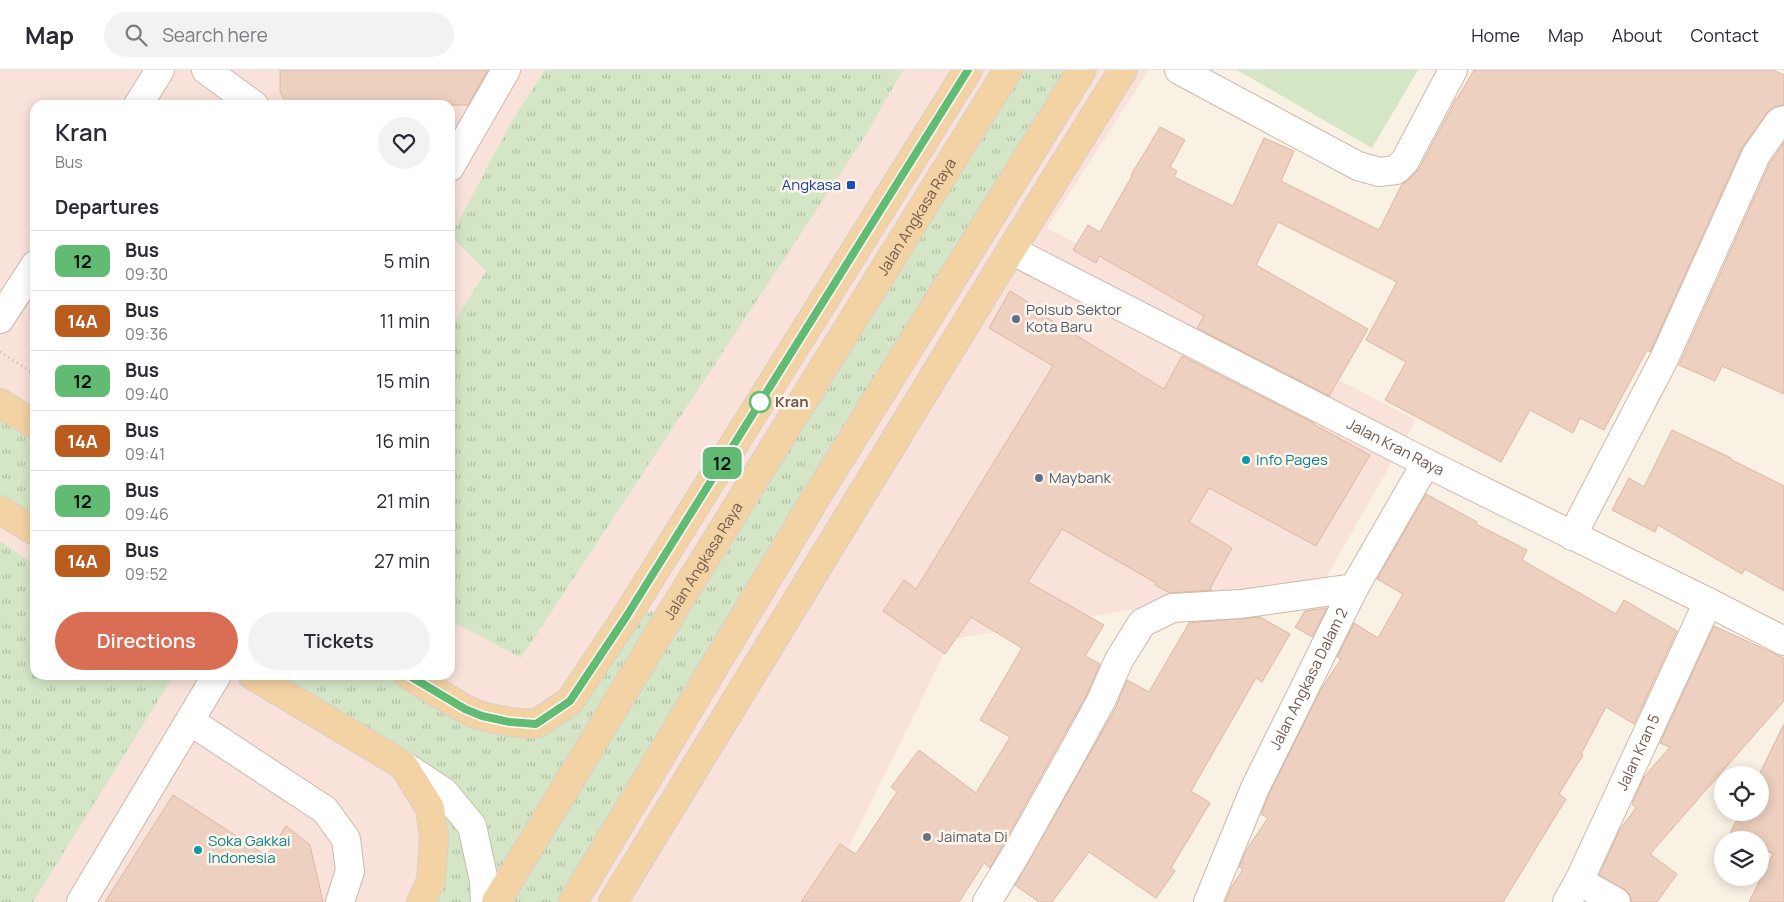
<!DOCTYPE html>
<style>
:root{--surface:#fff;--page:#f2f2f3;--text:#2b2b33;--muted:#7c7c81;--line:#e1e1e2;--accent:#d96e55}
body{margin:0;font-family:Manrope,sans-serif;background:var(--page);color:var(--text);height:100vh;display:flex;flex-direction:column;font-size:19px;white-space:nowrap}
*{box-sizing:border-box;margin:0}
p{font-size:16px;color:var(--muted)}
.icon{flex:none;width:28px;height:28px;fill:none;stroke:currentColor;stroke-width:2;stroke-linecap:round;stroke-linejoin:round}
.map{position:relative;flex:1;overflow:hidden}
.panel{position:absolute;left:30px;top:30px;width:425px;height:580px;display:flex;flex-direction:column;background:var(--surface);border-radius:15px;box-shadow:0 2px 12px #0003}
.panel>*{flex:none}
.badge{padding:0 10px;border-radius:8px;font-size:18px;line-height:32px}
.fabs{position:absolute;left:1714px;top:696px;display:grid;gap:10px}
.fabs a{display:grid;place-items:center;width:55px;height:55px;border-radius:50%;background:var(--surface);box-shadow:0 2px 12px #0003;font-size:25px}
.map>.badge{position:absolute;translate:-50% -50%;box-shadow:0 0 0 2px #fff}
h2{padding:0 25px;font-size:19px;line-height:45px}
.round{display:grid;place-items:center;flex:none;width:52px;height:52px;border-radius:26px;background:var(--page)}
.headline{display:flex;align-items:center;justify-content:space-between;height:85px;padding:0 25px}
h1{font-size:24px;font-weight:600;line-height:38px}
.action{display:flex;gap:10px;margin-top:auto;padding:10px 25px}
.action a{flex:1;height:58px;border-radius:30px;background:var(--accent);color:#fff;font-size:20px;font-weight:600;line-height:58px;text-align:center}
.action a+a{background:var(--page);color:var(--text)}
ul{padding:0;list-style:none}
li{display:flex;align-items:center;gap:15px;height:60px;padding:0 25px;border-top:1px solid var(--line)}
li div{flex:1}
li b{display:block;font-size:19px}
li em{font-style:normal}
li .badge{min-width:55px;font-weight:700;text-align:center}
header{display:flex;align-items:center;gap:30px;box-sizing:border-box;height:70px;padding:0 25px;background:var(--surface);border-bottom:1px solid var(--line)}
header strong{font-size:24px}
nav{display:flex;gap:28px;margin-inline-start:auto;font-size:18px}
.search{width:350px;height:45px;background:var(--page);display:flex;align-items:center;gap:12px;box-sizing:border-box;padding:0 18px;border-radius:28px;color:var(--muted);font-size:19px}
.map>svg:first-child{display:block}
.commercial{fill:#f9e2da;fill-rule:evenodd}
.grass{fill:url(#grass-tufts)}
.pitch{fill:#d4e6c5}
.building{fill:#edd0bf;stroke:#deb6a1}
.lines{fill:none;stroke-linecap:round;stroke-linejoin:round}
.minor-casing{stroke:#cbb9ac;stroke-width:30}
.major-casing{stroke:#d7d0cd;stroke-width:30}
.path{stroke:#d2b3a3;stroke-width:3;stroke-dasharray:1 4;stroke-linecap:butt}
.minor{stroke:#fff;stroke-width:28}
.major{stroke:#f3d2a3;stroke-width:28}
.line-casing{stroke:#fff;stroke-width:11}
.line{stroke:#62bb72;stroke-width:8}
.transit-dot{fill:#1a4fb4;stroke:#fdf5eb;stroke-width:2}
.service-dot{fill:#5c6f8a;stroke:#fdf5eb;stroke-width:2}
.stop-dot{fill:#fff;stroke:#62bb72;stroke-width:2.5}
.culture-dot{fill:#0f9aa8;stroke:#fdf5eb;stroke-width:2}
.worship-dot{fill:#6b7280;stroke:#fdf5eb;stroke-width:2}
.labels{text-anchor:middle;stroke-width:5;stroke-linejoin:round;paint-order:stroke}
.transit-label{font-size:15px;fill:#164399;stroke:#fdf5eb;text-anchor:end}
.street-label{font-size:15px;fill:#71584d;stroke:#fdf5eb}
.service-label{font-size:15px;fill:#4e5e75;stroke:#fdf5eb;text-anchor:start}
.stop-label{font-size:15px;font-weight:bold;fill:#71584d;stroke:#fdf5eb;text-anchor:start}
.culture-label{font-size:15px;fill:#0d838f;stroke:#fdf5eb;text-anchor:start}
.worship-label{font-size:15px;fill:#5b616d;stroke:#fdf5eb;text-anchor:start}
</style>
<header>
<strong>Map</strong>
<div class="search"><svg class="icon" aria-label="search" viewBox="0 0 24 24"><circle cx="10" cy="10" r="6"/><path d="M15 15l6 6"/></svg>Search here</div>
<nav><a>Home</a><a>Map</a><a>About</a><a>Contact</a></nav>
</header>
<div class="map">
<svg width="1784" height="832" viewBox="0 0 1784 832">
<defs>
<pattern id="grass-tufts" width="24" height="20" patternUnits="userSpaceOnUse" patternTransform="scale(1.25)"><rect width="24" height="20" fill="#d4e6c5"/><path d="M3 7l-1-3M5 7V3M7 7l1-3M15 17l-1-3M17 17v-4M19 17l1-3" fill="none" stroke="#b0bda2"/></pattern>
</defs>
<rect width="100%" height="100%" fill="#faf1e5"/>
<!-- commercial -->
<path class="commercial" d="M 0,0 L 1149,0 L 1047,158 L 1416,350 L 1325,509 L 951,569 L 822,832 L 0,832 ZM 35,35 L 450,35 L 450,605 L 35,605 Z"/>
<!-- grass -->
<path class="grass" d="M 545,0 L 903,0 L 864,68 L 521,588 L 450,550 L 450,259 L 486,201 L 451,166 L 511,52 Z
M 1008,0 L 1080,0 L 573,832 L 421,832 L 434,768 L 403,695 L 252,605 L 415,605 L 536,654 L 626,547 L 675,537 Z
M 0,340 L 35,363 L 35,459 L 0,437 Z
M 0,471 L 35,495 L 35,605 L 174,605 L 33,832 L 0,832 Z"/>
<!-- pitch -->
<path class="pitch" d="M 1237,0 L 1418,0 L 1372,78 Z"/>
<!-- building -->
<path class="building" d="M 280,0 L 488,0 L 468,35 L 287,35 L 280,22 Z
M 1474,0 L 1773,0 L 1784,5 L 1784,35 L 1773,37 L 1767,43 L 1742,78 L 1650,282 L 1647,280 L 1604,360 L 1580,348 L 1573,363 L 1530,340 L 1501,392 L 1385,330 L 1406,292 L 1366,270 L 1397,212 L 1278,152 L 1256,195 L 1368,259 L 1329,326 L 1197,258 L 1204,246 L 1140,209 L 1099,186 L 1096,193 L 1073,180 L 1088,155 L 1100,162 L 1132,106 L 1131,105 L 1160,57 L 1185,70 L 1170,97 L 1177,101 L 1174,107 L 1233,136 L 1264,68 L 1294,81 L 1281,111 L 1379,160 L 1402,114 L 1407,111 L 1419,99 L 1456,29 L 1457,29 Z
M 1784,72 L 1784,324 L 1722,296 L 1715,311 L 1679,295 L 1770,93 Z
M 1010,221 L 1043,241 L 1041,244 L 1164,319 L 1182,286 L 1314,353 L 1313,354 L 1370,385 L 1316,476 L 1209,418 L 1189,452 L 1232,478 L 1210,518 L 1212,520 L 1170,523 L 1155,515 L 1156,513 L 1062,459 L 1028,512 L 1104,555 L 1085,586 L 1100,594 L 1087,624 L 990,798 L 984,793 L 959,832 L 801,832 L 840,774 L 856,784 L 897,722 L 891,717 L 919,680 L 976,723 L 1010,667 L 980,650 L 1022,578 L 971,547 L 945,584 L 883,541 L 904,510 L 916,519 L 1053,296 L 989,258 Z
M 1672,360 L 1731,388 L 1730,389 L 1784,416 L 1784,521 L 1745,499 L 1742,504 L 1658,455 L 1655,462 L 1612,440 L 1629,408 L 1644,417 Z
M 1426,424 L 1477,452 L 1476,454 L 1527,480 L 1522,490 L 1616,544 L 1624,530 L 1677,561 L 1634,654 L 1606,637 L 1581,684 L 1583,685 L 1559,724 L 1566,729 L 1503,832 L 1225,832 L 1232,816 L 1243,799 L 1239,797 L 1247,779 L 1268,748 L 1261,744 L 1269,724 L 1320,621 L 1341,589 L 1337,587 L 1354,553 L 1378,568 L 1403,524 L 1377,509 Z
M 1327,538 L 1312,567 L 1295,557 L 1305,541 Z
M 1260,547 L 1290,564 L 1262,612 L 1256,608 L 1191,721 L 1210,733 L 1171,798 L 1175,801 L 1156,828 L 1089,782 L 1052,832 L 1039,832 L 1015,815 L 1115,639 L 1127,610 L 1149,622 L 1189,553 Z
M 1714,556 L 1784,588 L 1784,631 L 1650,784 L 1677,804 L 1657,832 L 1632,832 L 1630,825 L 1624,819 L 1599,805 L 1620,759 L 1636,738 L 1632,734 L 1644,707 L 1670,677 L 1660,673 Z
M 1784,654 L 1784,832 L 1749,832 L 1773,784 L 1760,777 L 1760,770 L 1744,770 L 1730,763 L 1741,742 L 1760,742 L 1759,705 Z
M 173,725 L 267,786 L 286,756 L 310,775 L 323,832 L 105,832 Z"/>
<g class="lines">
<!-- minor casing -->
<g class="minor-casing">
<g id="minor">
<path d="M 206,0 L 254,35"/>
<path d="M 1179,0 L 1358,96 L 1379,102 L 1396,100 L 1405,91 L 1453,0"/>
<path d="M 138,35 L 160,0"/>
<path d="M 450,97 L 506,0"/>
<path id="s1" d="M 1011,180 L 1426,393 L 1708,532 L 1784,571"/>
<path d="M 0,249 L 35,195"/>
<path d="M 1572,466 L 1664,289 L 1756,85 L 1779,52 L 1784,50"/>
<path d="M 190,651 L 325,740 L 346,769 L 350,801 L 340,832"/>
<path d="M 403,695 L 444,722 L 472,756 L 484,811 L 485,832"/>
<path d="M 1579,811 L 1616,832"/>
<path d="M 81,832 L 217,605"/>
<path d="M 987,832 L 1016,784 L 1073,682 L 1101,631 L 1119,590 L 1142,553 L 1172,538 L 1241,534 L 1354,518"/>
<path id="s2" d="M 1208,832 L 1255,718 L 1354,518 L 1426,393"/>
<path id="s3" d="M 1567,832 L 1579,811 L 1708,532"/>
</g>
</g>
<!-- major casing -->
<g class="major-casing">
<g id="major">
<path d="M 0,333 L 35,355"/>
<path d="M 0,440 L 35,461"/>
<path d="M 252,605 L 403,695 L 430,738 L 434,768 L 431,811 L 421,832"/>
<path d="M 408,605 L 465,639 L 481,646 L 510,652 L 536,654 L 570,631 L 626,547 L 968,0"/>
<path id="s4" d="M 496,832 L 675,537 L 1008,0"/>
<path d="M 573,832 L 815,429 L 1082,0"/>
<path d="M 613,832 L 1011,180 L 1123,0"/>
</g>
</g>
<!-- path -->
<path class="path" d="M 0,282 L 35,304"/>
<!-- minor -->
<use href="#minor" class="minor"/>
<!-- major -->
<use href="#major" class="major"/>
</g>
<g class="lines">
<!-- line casing -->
<g class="line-casing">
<path id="line" d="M 408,605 L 465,639 L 482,646 L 510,652 L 536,654 L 570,631 L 626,547 L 968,0"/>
</g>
<!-- line -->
<use href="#line" class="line"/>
</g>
<!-- markers -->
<rect class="transit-dot" x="846" y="110" width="10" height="10" rx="2.5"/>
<g class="service-dot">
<circle cx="1016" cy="249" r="5"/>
<circle cx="1039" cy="408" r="5"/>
</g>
<circle class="stop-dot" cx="760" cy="332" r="10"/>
<g class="culture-dot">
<circle cx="1246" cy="390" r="5"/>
<circle cx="198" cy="780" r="5"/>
</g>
<circle class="worship-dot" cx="927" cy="767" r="5"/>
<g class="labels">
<!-- transit labels -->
<g class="transit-label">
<text x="841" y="120">Angkasa</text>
</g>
<!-- street labels -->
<g class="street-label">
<text dy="5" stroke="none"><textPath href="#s4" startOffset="804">Jalan Angkasa Raya</textPath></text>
<text dy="5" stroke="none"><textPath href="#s1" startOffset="432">Jalan Kran Raya</textPath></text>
<text dy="5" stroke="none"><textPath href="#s4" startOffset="399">Jalan Angkasa Raya</textPath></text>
<text dy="5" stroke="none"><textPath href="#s2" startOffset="245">Jalan Angkasa Dalam 2</textPath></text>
<text dy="5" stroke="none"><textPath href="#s3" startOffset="166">Jalan Kran 5</textPath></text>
</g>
<!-- service labels -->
<g class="service-label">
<text x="1026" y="245">Polsub Sektor<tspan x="1026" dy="17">Kota Baru</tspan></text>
<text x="1049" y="413">Maybank</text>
</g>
<!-- stop labels -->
<g class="stop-label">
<text x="775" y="337">Kran</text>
</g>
<!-- culture labels -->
<g class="culture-label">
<text x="1256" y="395">Info Pages</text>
<text x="208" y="776">Soka Gakkai<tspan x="208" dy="17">Indonesia</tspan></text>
</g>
<!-- worship labels -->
<g class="worship-label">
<text x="937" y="772">Jaimata Di</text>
</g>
</g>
</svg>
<div class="fabs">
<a><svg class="icon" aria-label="locate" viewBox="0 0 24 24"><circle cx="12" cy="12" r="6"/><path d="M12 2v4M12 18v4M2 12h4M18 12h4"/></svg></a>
<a><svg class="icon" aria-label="layers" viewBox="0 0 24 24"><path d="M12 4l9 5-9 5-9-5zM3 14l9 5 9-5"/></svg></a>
</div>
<b class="badge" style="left:722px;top:393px;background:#62bb72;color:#111">12</b>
<section class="panel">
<div class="headline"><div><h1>Kran</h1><p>Bus</p></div><a class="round"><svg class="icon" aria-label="heart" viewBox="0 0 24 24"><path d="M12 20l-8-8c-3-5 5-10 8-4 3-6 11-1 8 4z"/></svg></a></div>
<h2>Departures</h2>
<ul>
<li><span class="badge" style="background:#62bb72;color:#111">12</span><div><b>Bus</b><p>09:30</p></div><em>5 min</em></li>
<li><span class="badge" style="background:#ba5c1e;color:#fff">14A</span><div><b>Bus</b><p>09:36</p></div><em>11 min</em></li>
<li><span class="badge" style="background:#62bb72;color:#111">12</span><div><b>Bus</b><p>09:40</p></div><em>15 min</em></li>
<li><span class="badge" style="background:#ba5c1e;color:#fff">14A</span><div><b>Bus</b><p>09:41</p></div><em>16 min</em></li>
<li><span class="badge" style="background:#62bb72;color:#111">12</span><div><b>Bus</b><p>09:46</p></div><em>21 min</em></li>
<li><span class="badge" style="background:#ba5c1e;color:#fff">14A</span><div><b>Bus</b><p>09:52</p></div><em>27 min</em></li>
</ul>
<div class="action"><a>Directions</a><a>Tickets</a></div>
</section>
</div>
